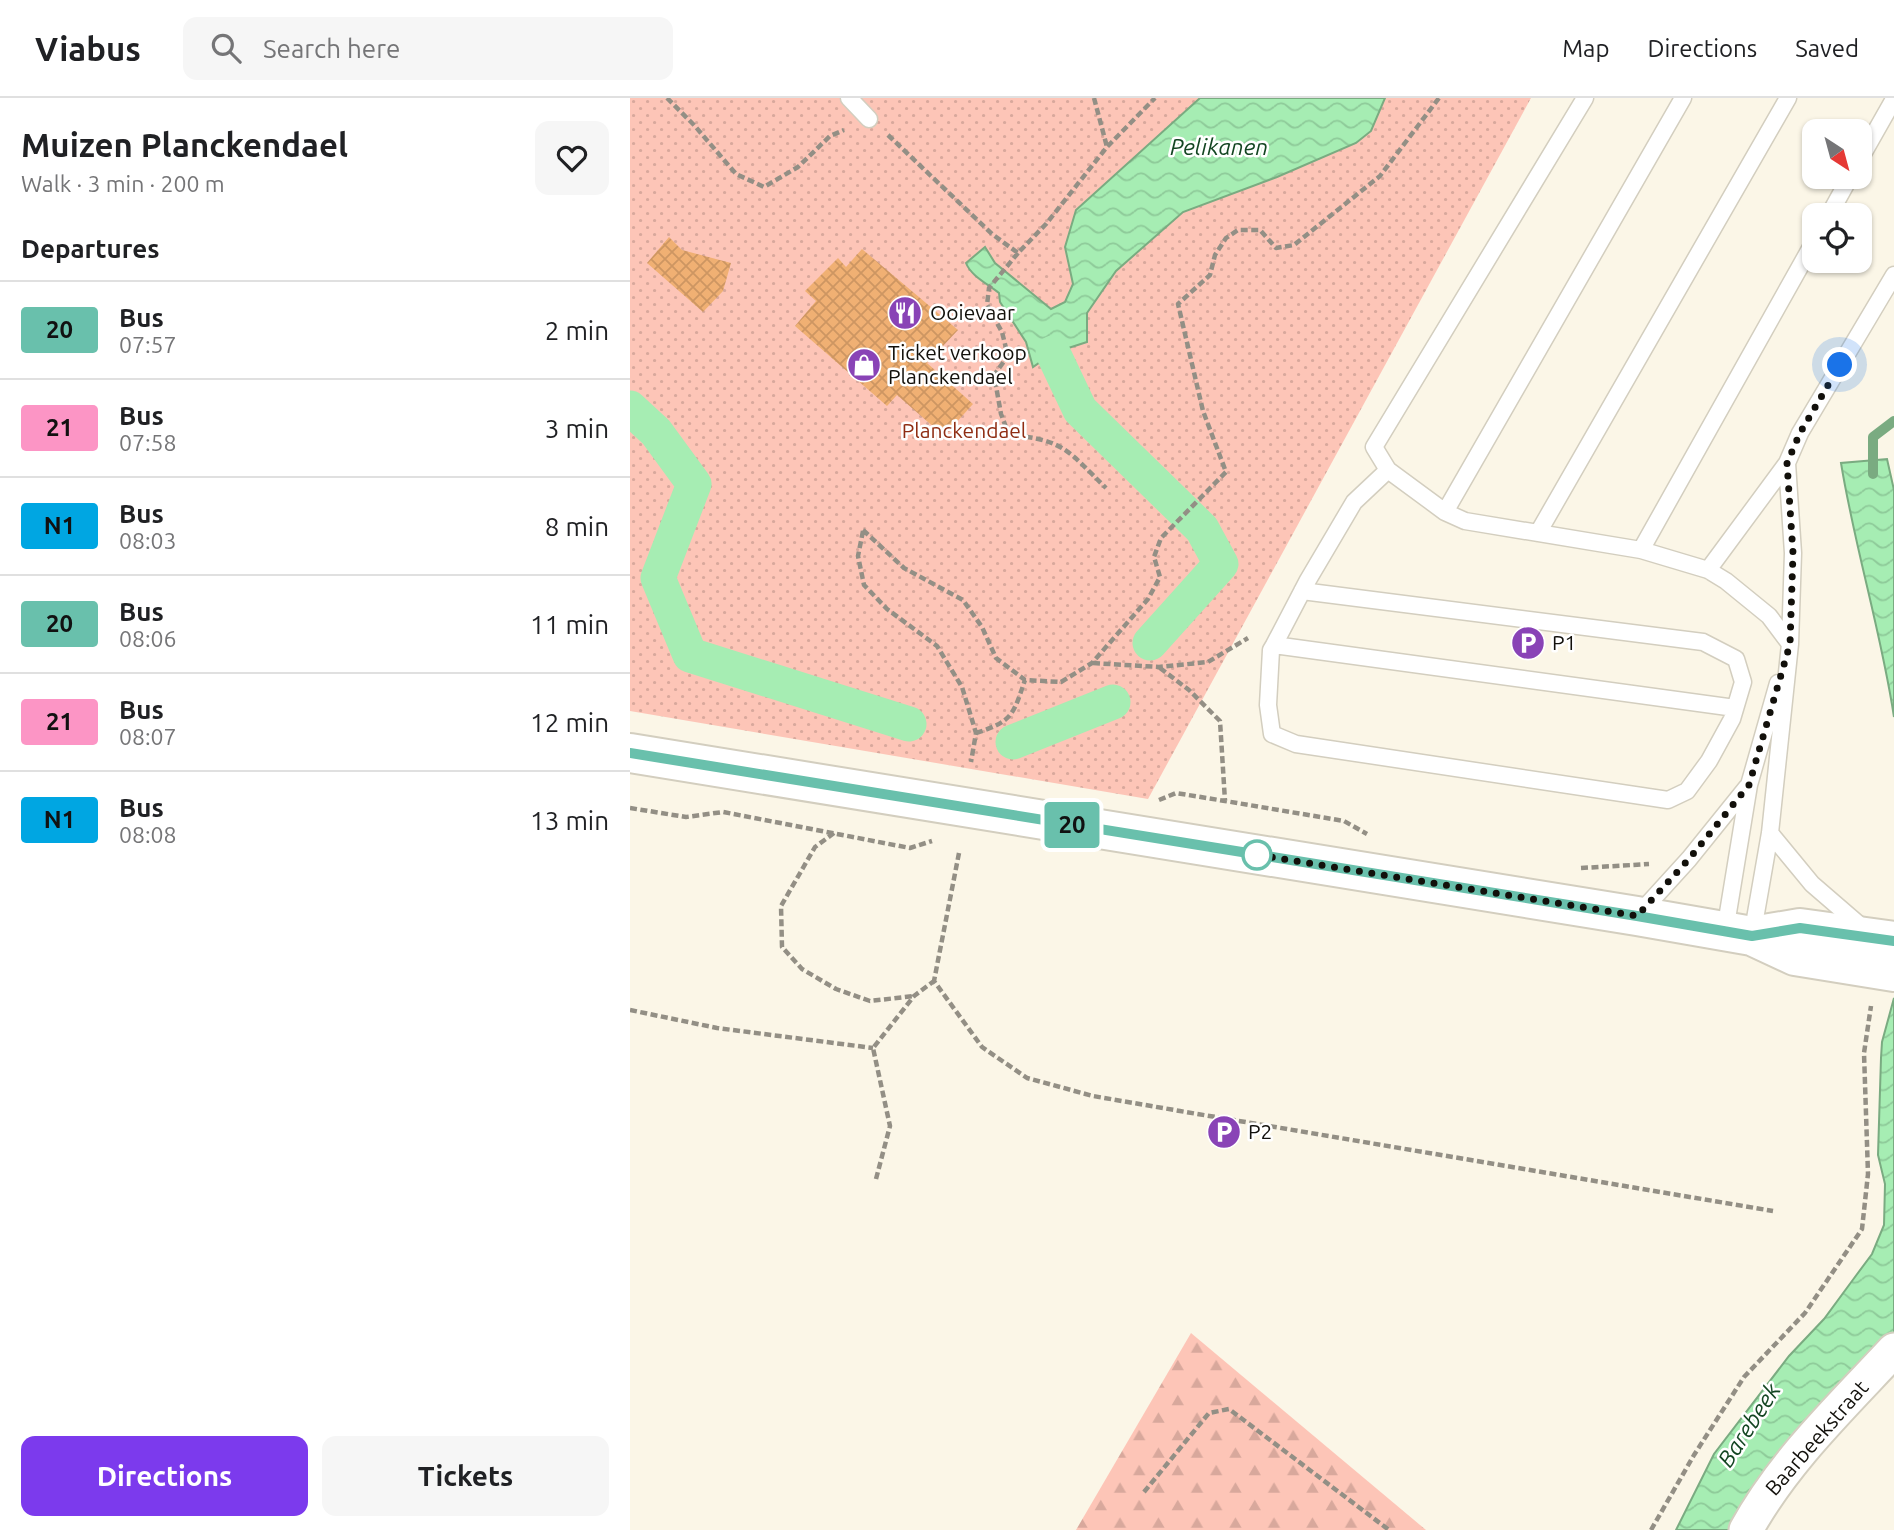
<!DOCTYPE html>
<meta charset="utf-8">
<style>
:root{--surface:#fff;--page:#f6f6f6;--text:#202124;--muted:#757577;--line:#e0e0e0;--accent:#7c3aed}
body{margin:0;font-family:Ubuntu,sans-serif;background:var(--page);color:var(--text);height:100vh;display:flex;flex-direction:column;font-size:26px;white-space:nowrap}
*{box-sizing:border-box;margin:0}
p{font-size:23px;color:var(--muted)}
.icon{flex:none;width:38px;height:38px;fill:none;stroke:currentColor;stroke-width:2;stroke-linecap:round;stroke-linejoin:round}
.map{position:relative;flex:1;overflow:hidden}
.drawer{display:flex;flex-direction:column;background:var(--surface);width:630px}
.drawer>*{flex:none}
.badge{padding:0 14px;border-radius:5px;font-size:24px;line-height:46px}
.needle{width:46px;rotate:144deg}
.buttons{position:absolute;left:1172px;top:21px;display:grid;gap:14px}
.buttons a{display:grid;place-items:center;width:70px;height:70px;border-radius:14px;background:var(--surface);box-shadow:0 2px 5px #0004;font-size:35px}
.you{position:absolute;width:35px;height:35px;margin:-18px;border:5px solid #fff;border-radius:50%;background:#1a73e8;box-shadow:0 0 0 10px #1a73e833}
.map>.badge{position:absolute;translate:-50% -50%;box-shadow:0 0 0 4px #fff}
h2{padding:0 21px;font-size:26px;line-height:63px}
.round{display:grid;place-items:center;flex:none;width:74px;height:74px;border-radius:14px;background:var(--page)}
.head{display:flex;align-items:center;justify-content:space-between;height:119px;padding:0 21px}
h1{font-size:33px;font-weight:600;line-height:52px}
.action{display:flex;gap:14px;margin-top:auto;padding:14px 21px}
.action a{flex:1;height:80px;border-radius:14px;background:var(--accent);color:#fff;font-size:28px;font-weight:600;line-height:80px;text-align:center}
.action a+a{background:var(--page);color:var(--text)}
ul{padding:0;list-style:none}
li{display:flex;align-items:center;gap:21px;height:98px;padding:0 21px;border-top:2px solid var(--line)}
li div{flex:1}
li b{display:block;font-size:26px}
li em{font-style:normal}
li .badge{min-width:77px;font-weight:700;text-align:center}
header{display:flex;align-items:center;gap:42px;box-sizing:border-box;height:98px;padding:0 35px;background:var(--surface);border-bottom:2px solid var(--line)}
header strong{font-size:33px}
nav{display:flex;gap:38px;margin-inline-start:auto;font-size:24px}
.search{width:490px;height:63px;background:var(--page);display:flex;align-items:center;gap:18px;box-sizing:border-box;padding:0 24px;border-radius:14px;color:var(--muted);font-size:26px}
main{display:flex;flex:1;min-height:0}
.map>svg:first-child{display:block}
.forest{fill:url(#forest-firs)}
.park{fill:url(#park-dots)}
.water{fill:url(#water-waves);stroke:#7aab81;stroke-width:2}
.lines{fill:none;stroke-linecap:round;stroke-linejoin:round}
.stream{stroke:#7aab81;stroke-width:10}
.canal{stroke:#a6edb3;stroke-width:35}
.building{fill:url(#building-cross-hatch)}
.lane-casing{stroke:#d3cebf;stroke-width:19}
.street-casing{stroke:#d3cebf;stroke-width:37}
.primary-casing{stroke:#d3cebf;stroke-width:42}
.path{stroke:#938f85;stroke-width:4.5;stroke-dasharray:7 3.5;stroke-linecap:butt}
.lane{stroke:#fff;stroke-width:16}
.street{stroke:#fff;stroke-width:33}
.primary{stroke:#fff;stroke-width:38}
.line-casing{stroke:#fff;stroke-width:16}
.line{stroke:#69c0ac;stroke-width:10}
.walk{stroke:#12100b;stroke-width:7;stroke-dasharray:0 12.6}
.stop-dot{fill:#fff;stroke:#69c0ac;stroke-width:3.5}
.labels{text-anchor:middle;stroke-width:5;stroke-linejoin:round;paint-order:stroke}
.poi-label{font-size:21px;fill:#12100b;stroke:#fff;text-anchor:start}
.park-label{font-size:21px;fill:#8f2d13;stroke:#fff}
.street-label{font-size:21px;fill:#12100b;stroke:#fff}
.water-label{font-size:23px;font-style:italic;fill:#134622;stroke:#fff}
</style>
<header>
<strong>Viabus</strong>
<div class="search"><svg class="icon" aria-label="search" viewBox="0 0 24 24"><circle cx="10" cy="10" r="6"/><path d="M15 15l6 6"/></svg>Search here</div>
<nav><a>Map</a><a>Directions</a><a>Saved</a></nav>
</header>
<main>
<section class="drawer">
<div class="head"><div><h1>Muizen Planckendael</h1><p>Walk · 3 min · 200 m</p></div><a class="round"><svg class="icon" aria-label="heart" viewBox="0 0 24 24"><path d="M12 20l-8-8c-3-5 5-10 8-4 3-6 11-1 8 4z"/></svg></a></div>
<h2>Departures</h2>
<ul>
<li><span class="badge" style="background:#69c0ac;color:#111">20</span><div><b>Bus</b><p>07:57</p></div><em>2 min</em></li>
<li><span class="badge" style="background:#fc95c5;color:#111">21</span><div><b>Bus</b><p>07:58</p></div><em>3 min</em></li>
<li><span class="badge" style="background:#00a6e2;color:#111">N1</span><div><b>Bus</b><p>08:03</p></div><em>8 min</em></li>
<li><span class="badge" style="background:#69c0ac;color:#111">20</span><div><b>Bus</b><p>08:06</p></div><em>11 min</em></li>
<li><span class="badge" style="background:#fc95c5;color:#111">21</span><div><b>Bus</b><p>08:07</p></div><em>12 min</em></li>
<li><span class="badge" style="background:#00a6e2;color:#111">N1</span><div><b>Bus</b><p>08:08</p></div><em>13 min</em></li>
</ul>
<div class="action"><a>Directions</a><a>Tickets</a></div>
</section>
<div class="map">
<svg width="1264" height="1432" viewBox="0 0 1264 1432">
<defs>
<pattern id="forest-firs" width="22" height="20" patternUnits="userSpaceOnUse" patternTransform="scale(1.75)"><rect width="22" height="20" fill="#fdc5b7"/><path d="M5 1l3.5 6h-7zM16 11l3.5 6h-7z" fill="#d8a89c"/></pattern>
<pattern id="park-dots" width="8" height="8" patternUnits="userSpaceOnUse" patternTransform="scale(1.75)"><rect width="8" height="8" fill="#fdc5b7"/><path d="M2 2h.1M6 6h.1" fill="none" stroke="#d8a89c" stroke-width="1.8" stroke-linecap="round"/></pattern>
<pattern id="water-waves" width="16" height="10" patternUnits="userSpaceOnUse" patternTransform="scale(1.75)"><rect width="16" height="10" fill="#a6edb3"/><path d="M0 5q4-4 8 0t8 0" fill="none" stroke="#8eca99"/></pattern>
<pattern id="building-cross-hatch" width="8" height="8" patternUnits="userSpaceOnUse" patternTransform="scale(1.75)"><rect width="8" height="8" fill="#f0b073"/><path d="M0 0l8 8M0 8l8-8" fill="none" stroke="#cd9662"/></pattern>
</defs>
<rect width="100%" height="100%" fill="#fbf6e7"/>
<!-- forest -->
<path class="forest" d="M 561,1235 L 796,1432 L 446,1432 Z"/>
<!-- park -->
<path class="park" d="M 0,0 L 901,0 L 518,701 L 0,613 Z"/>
<!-- water -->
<path class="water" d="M 570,0 L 755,0 L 741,33 L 726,45 L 647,79 L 553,114 L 486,173 L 457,215 L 457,244 L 423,255 L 403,269 L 396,244 L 370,204 L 369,195 C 358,186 341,178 336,165 L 355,149 L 365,165 L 421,211 L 435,204 L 443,186 L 435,149 L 446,112 Z
M 1257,361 L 1264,392 L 1264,619 C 1251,533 1225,451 1211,365 Z
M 1264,900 L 1264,1234 L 1238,1262 L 1100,1432 L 1046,1432 L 1084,1356 L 1159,1258 L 1194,1221 L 1222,1183 L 1242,1156 L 1254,1127 L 1255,1086 L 1248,1057 L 1251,960 L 1252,944 Z"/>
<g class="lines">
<!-- stream -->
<path class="stream" d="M 1243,376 L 1243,339 L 1264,323"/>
<!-- canal -->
<path class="canal" d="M 423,255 L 450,312 L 572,431 L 591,466 L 520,545
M 0,310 L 26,334 L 64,386 L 28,480 L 60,557 L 279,626
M 383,644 L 483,604"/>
</g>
<!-- building -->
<path class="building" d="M 39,139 L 52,152 L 101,165 L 93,193 L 73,214 L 17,165 Z
M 232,151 L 328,232 L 297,265 L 343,306 L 314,338 L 267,297 L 257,308 L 165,228 L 186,203 L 175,193 L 208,160 L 216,169 Z"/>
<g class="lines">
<!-- lane casing -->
<g class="lane-casing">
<path id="lane" d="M 219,0 L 239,21
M 955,0 L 744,349 L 758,372 L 815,414 L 835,423 L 1011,452 L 1078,472 L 1096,483 L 1139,518 L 1160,546
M 1230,61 L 1264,1
M 1199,117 L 1220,79
M 815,414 L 1053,0
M 908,435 L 1158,0
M 1011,452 L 1185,142
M 1078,472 L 1157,365
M 672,493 L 1073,544 L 1106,561 L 1113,584 L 1102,621 L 1079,663 L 1057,693 L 1038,702 L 666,646 L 642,636 L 638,607 L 641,552 L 644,547 L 678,482 L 724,404 L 758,372
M 644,547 L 1105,610
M 1140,735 L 1182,786 L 1233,830
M 1009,816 L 1059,761 L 1117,689
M 1095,833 L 1119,687 L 1148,585
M 1122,838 L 1140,735 L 1160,546 L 1163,455 L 1157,365 L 1170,335 L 1264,177"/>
</g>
<!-- street casing -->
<g class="street-casing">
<path id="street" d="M 1116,1432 C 1154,1363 1211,1309 1264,1252"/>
</g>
<!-- primary casing -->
<g class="primary-casing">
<path id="primary" d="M 0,655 L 1007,818 L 1122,838 L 1165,858 L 1264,874
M 1122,838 L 1170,830 L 1264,843"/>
</g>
<!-- path -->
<path class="path" d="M 37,0 L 64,27 L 106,76 L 134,89 L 168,69 L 200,38 L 214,32
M 464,0 L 477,49
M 258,37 L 362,136 L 388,155 L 416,126 L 477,49 L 525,0
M 388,155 L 359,190 L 357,207 L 372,234 L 378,258 L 364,277 L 371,316 L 379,337 C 434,341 439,354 476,390
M 233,432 L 274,470 L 333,502 L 352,529 L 366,560 L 395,582 L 431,584 L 462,565 L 518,501 L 530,479 L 524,459 L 531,440 L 596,374 L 573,313 L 548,206 L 580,177 L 585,157 L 596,140 L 608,132 L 630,132 L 646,150 L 664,147 L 750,78 L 809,0
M 233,433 L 228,458 L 234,487 L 257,511 L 307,548 L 332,589 L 346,635 L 341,664
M 463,565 L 529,569 L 578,564 L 618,540
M 530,570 L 559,592 L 590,623 L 595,703
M 346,635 C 383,623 383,617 395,582
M 529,702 L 546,695 L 595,703 L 714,723 L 737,736
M 0,710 L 56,719 L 93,714 L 280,750 L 302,743
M 204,735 L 185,749 L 151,808 L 152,849 L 172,871 L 206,891 L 240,903 L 284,898
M 329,755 L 304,883 L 352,949 L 397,980 L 463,998 L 550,1013 L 1143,1113
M 951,770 L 1019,766
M 0,912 L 87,930 L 243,950
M 246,1081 L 260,1028 L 243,950 L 284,898 L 304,883
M 514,1394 L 579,1315 L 599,1311 L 759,1432
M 1021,1432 L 1064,1357 L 1114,1279 L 1175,1215 L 1232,1131 L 1238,1076 L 1234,955 L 1241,908"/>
<!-- lane -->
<use href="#lane" class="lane"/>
<!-- street -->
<use href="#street" class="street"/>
<!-- primary -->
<use href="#primary" class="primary"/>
</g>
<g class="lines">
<!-- line casing -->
<g class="line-casing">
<path id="line" d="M 0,655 L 1007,818 L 1122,838 L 1170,830 L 1264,843"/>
</g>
<!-- line -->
<use href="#line" class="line"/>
<!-- walk -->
<path class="walk" d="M 627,757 L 616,755 L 1007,818 L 1059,761 L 1119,687 L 1160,546 L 1163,455 L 1157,365 L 1170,335 L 1210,267"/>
</g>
<!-- icons -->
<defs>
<g id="restaurant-disc" transform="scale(1.75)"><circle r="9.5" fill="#8943b6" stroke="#fff"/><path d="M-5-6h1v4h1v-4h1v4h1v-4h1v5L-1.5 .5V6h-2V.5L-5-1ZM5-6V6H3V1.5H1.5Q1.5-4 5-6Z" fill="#fff"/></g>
<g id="shop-disc" transform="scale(1.75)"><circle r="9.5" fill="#8943b6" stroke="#fff"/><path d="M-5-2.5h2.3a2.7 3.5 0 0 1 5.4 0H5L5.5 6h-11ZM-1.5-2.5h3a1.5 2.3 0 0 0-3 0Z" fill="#fff"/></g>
<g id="parking-disc" transform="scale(1.75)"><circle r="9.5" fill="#8943b6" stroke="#fff"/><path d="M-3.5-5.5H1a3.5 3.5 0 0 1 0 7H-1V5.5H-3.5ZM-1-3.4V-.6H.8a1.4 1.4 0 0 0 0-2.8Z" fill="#fff"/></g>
</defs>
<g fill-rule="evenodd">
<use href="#restaurant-disc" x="275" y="215"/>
<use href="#shop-disc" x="234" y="267"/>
<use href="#parking-disc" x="898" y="545"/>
<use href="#parking-disc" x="594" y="1034"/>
</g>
<!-- markers -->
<circle class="stop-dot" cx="627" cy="757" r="14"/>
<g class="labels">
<!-- poi labels -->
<g class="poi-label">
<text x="300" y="222">Ooievaar</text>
<text x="258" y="262">Ticket verkoop<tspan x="258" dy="24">Planckendael</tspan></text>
<text x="922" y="552">P1</text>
<text x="618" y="1041">P2</text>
</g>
<!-- park labels -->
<g class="park-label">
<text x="334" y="340">Planckendael</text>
</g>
<!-- street labels -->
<g class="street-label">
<text transform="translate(1187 1340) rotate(-49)" y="7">Baarbeekstraat</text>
</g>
<!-- water labels -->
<g class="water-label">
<text x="589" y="57">Pelikanen</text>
<text transform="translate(1119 1327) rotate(-57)" y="8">Barebeek</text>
</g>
</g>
</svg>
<div class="buttons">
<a><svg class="needle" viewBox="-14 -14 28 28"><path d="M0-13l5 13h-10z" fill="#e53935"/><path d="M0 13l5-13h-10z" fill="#757577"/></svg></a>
<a><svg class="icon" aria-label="locate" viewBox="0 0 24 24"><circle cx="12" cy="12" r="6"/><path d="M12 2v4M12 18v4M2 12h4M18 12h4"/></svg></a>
</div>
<div class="you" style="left:1210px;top:267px"></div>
<b class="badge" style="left:442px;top:727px;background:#69c0ac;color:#111">20</b>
</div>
</main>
